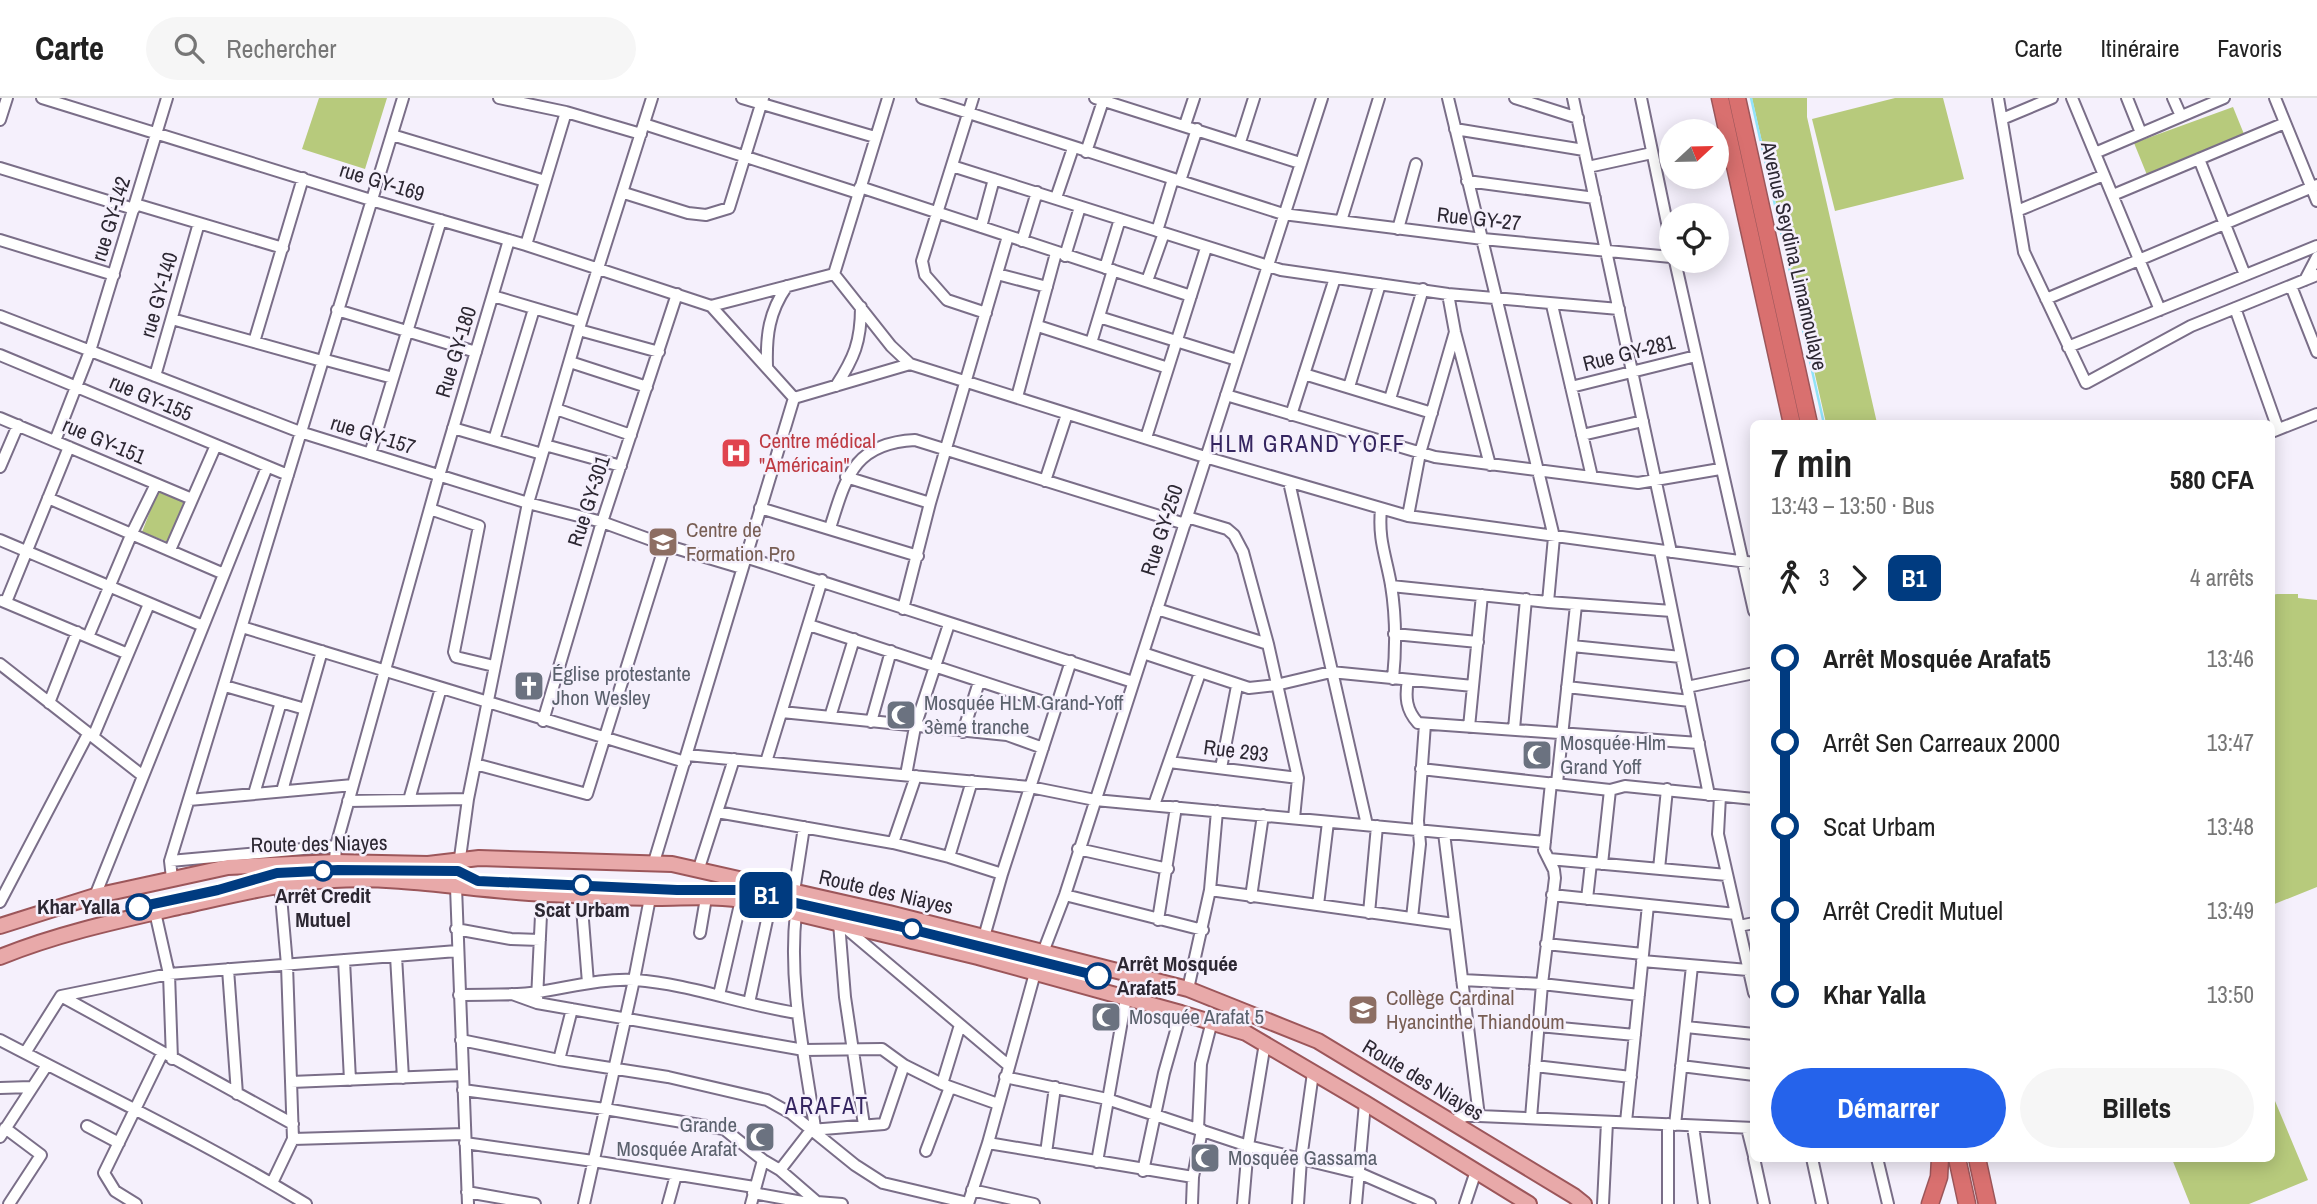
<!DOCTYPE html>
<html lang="fr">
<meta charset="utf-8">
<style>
:root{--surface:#fff;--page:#f6f6f6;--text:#222;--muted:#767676;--line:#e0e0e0;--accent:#2563eb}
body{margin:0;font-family:"Archivo Narrow",sans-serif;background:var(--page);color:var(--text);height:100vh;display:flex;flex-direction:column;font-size:26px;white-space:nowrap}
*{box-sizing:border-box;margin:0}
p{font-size:23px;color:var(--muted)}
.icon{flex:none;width:38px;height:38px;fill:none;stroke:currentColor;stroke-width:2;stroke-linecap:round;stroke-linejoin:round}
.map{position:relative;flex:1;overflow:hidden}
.drawer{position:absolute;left:1750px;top:322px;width:525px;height:742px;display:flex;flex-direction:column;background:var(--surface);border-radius:10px;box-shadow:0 4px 18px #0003}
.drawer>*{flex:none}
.badge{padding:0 14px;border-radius:10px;font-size:24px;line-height:46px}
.needle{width:46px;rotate:68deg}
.fabs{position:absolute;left:1659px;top:21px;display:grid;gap:14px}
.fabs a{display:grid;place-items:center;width:70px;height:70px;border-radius:50%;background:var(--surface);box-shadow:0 4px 18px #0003;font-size:35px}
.map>.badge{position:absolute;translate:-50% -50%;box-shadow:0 0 0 4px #fff}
.legs{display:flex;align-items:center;gap:10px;height:77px;padding:0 21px;font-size:23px}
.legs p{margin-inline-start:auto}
.summary{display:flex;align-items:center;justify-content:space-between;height:119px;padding:0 21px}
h1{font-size:38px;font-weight:700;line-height:52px}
.primary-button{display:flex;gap:14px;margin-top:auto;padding:14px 21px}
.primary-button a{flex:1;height:80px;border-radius:42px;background:var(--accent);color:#fff;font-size:28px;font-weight:700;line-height:80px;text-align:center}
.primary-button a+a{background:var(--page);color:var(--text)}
ul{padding:0 21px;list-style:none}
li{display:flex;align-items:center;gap:24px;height:84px;font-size:26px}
li i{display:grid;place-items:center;width:10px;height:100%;margin:0 9px;background:currentColor}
li i::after{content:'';width:18px;height:18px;margin:-9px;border:5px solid;border-radius:50%;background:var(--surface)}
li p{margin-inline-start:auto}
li:first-child i{background:linear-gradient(#0000 50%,currentColor 0)}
li:last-child i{background:linear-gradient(currentColor 50%,#0000 0)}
header{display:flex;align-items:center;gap:42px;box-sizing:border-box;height:98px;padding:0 35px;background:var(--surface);border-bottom:2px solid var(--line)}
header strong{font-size:33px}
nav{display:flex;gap:38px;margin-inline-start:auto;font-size:24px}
.search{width:490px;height:63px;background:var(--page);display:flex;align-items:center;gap:18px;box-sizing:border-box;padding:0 24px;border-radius:38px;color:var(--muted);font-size:26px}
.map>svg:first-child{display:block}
.green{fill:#b7ca7c}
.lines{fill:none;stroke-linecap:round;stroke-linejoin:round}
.stream{stroke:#91e3f8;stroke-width:2.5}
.minor-casing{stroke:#7a6e88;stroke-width:14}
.major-casing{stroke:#9c565a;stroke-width:18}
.highway-casing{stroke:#9c565a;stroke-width:19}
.minor{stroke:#fff;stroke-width:10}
.major{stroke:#e8a9a9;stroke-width:14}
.highway{stroke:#d9706f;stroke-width:16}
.line-1-casing{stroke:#fff;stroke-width:16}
.line-1{stroke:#003b80;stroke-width:10}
.stop-1-dot{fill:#fff;stroke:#003b80;stroke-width:3.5}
.labels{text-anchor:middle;stroke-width:5;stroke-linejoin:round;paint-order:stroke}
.street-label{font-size:21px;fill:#2c2732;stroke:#f5f0fc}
.health-label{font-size:21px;fill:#be3a42;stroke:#f5f0fc;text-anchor:start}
.education-label{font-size:21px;fill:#785e54;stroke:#f5f0fc;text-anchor:start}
.worship-label{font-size:21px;fill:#5b616d;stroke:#f5f0fc;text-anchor:start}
.stop-label{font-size:21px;font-weight:bold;fill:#2c2732;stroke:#f5f0fc}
.neighbourhood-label{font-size:23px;letter-spacing:2px;fill:#352560;stroke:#f5f0fc}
</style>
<header>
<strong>Carte</strong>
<div class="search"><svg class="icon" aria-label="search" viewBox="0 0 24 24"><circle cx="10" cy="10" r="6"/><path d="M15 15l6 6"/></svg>Rechercher</div>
<nav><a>Carte</a><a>Itinéraire</a><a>Favoris</a></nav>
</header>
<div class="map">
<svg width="2317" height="1106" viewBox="0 0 2317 1106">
<rect width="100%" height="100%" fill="#f5f0fc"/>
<!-- green -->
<path class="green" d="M 319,0 L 387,0 L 365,71 L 302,51 Z
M 1752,0 L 1807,0 L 1807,19 L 1877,325 L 1826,325 Z
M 1895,0 L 1943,0 L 1964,81 L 1835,113 L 1812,21 Z
M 2233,9 L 2246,41 L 2147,77 L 2134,45 Z
M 158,393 L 184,403 L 168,444 L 142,434 Z
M 2277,496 L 2298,496 L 2298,500 L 2317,502 L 2317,789 L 2272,807 L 2272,497 Z
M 2275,1003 L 2308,1082 L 2249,1106 L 2190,1106 L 2172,1061 L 2272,1060 L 2272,1005 Z"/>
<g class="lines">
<!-- stream -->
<path class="stream" d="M 1751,0 L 1824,326"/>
<!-- minor casing -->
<g class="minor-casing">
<path id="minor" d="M 42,0 L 371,102 L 526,147 L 711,208 L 794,300
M 499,0 L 566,14 L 641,36
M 742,0 L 875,39
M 922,0 L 1283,116 L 1483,141 L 1671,159
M 973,0 L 922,163 L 925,177 L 947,202 L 986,215
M 1095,0 L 1300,65
M 1448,0 L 1554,439 L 1548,504
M 1515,0 L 1578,20
M 1573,0 L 1671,454
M 1641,0 L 1671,144
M 1998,0 L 2024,154 L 2086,285 L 2191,228 L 2317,177
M 2072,0 L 2160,212
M 2127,0 L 2141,35
M 2173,0 L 2181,18
M 2275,0 L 2317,103
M 2002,21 L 2052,0
M 0,22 L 7,0
M 644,26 L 858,95
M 1185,27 L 1194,0
M 1455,31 L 1584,52
M 392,37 L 545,83
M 1240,44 L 1254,0
M 1086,54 L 1103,3
M 2095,55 L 2224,0
M 2199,61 L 2245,177
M 952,68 L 1281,172 L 1448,196 L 1619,211
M 1588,69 L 1652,55
M 0,70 L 134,111
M 1180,83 L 1197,31
M 1467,83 L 1595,100
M 860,89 L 1191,198
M 624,95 L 688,115 L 706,117 L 729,110 L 763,0
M 2113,97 L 2285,25
M 1056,100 L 1073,50
M 135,106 L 283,150
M 2017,113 L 2104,77
M 1341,123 L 1379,0
M 981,129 L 994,81
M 1398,131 L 1416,66
M 1157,133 L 1173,81
M 0,142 L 114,177
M 1022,143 L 1037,94
M 526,147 L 566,14
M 1065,158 L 1080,109
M 1675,163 L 1754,513
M 1105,170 L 1120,121
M 834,176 L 891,248 L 910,266 L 1205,359 L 1408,418 L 1754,465
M 834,176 L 888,0
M 997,176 L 1047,189
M 2305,182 L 2317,159
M 1147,183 L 1164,135
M 2291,188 L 2317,254
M 1448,196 L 1455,234 L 1490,367
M 493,198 L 581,224
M 2046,201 L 2317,87
M 1552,207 L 1592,379
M 711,208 L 834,176
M 2235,210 L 2278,331
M 337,212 L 476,254
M 0,218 L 300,334 L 528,405 L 602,424 L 665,447 L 742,470
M 1099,219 L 1237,262
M 172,221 L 322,263
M 1038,228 L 1168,270
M 579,232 L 659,254
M 254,244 L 303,80
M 1091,245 L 1113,172
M 2068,249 L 2317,148
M 0,257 L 288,377
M 322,261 L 393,280
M 570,264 L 647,289
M 767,268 C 766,237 769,214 787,188
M 1304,276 L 1432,315
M 155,278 L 199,125
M 836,288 C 854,260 861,244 861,209
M 1349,289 L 1380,186
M 1571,289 L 1696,258
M 1226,297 L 1435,359 L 1638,385 L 1720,371
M 1017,299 L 1056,155
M 794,300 L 910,266
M 1390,301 L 1423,191
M 556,311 L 631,337
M 1291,317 L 1335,180
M 0,320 L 192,401
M 453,330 L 542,356
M 2274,333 L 2317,316
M 1582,337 L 1643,323
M 1146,340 L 1206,150
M 494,342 L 534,211
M 55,343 L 90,253 L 167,0
M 545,347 L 621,368
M 370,356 L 441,122
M 0,369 L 18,327
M 846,379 L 930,405
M 1045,383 L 1067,316
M 1289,384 L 1367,727
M 48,400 L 224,476
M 760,410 L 918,458
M 430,411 L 479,428 L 454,554 L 456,559 L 494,568
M 1381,411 C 1378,442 1386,458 1391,487 C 1396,518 1396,551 1393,581
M 1408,418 L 1420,355 L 1455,234
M 1187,419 L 1227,431 L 1234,437 L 1243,454 L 1268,546 L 1298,680 L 1294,720
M 830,430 C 846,380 853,345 915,342 L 1185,426
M 0,442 L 203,528
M 170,452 L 216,347
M 1660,453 L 1709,697
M 745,459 L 1133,584
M 1391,488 L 1548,504 L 1672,513
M 2,503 L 128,556
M 6,504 L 69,349
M 903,511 L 930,405 L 1008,138
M 1157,511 L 1268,546
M 809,527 L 1056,608
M 242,529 L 685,664
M 1394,536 L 1478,544
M 88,539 L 132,435 L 156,386
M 1572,548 L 1681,559
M 1143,555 L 1249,590 L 1276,587 L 1331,574 L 1473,588
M 0,566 L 143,678
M 1408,582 C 1405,599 1406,612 1418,625 L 1699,645
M 225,588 L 305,611
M 1567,589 L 1690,603
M 1687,589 L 1754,575
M 49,605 L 77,534
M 782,614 L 1007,637 L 1043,650
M 830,619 L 854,541
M 543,623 L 602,424 L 677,196
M 871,624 L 891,553
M 1469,629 L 1482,497
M 1514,631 L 1526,501
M 963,634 L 979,584
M 93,639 L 149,506
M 687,657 L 1030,689 L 1095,702 L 1545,744
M 766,664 L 822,482
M 1169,664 L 1298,680
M 475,666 L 587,696 L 665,447
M 1221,670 L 1237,588
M 1421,671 L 1610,692 L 1625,688 L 1754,701
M 906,677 L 915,629 L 949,526
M 1557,685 L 1576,507
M 282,693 L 322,553
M 254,696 L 281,604
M 1720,698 L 1718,736 L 1754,895
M 189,702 L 353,687
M 409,702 L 441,590
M 348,703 L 468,701
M 1154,707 L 1200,575
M 717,714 L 893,745 L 949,759 L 1002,776
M 1444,735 L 1479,1018
M 893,745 L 916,678
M 1078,751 L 1168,771
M 949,759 L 972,683
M 1549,761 L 1727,777
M 170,763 L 336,748
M 335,764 L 336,748 L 439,378 L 509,142
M 654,764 L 794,300
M 1602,766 L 1610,692
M 1659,771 L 1667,691
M 698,773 L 734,661
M 172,780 L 170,763 L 403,0
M 1210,792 L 1454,826
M 794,794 L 804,729
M 581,797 L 588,885
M 1065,797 L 1203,832
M 1552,797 L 1736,816
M 95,798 L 267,369
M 1251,799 L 1263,717
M 1587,801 L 1591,765
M 0,804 L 88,636
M 1318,807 L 1328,724
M 155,814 L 169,876 L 172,961
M 796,814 C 788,887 805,958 815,1030
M 1369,815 L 1377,728
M 1412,820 L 1420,746 L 1418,723 L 1425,626
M 1158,822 L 1176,709
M 839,825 L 845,899 L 864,1027
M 842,827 L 1008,967
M 1739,828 L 1754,825
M 456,831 L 511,841 L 540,842
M 700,835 L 706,800
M 984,839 L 1002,776 L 1071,563
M 1546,846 L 1643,856
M 396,858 L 403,980
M 344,862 L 350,982
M 1642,863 L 1748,872
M 228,871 L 237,996
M 1462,882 L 1542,886 L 1639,897
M 1188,891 L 1210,792 L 1217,713
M 512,896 L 537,905 L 804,952 L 882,951 L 904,967 L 942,986 L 998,1006
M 459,897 C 485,896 513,898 539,894 C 571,889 603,880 635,882 C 690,886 743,907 797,915
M 719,897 L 741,802
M 61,898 L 293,1026
M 537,901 L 542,796
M 749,905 L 770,808
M 1539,928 L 1635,937
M 1686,929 L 1754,936
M 0,942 C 103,996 208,1046 306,1106
M 461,942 L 559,962 L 668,979 L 767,1002 L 792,1016 L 855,1067 L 883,1085 L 968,1105
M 25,955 L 61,898 L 169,876 L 457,853
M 559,962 L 572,911
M 1535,968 L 1631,979
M 1681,968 L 1754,977
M 1005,979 L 1107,1001 L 1248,1048 L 1359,1075 L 1430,1106
M 291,984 L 463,977
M 942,986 L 960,927
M 0,990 L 31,989
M 463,992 L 605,1011 L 724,1031 L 763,1062 L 780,1072 L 817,1104 L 842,1106
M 1531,1020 L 1542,886 L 1555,780 L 1554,772 L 1544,752 L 1551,685
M 1451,1023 L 1466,1018 L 1479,1018 L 1754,1030
M 1626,1024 L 1648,807
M 1675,1027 L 1692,868
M 87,1028 L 119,1045
M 1693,1028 L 1704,1106
M 5,1030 L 41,1057 L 9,1106
M 1747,1030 L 1754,1058
M 1198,1031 L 1201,966 L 1212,923
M 0,1039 L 47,967
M 293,1041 L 464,1036
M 465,1045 L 593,1063 L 754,1089
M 988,1045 L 1193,1079
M 926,1053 L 950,989
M 1046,1055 L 1055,989
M 1754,1060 L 1764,1106
M 1812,1060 L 1822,1106
M 1877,1060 L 1888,1106
M 1097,1064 L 1126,900
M 780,1072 L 811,1032 L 884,1026 L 904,967
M 1143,1073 L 1164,975 L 1181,915
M 272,1085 L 293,1041 L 287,867 L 280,787
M 972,1092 L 1034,1106
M 467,1094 L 535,1106
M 753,1095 L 808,1105 L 817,1104
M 136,1106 L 115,1093 L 104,1075 L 162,956
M 468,1106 L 456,789 L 468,701 L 528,405 L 581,224 L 652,0
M 584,1106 L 634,882 L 650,800
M 668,1106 L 676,1077
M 751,1106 L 763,1062
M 968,1106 L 988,1045 L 1035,875 L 1065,797 L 1322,0
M 1192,1106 L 1193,1079 L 1202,1032
M 1243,1106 L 1248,1048 L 1265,945
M 1298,1106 L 1301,1061 L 1313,975
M 1356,1106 L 1365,1005
M 1465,1106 L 1476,1073
M 1603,1106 L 1607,1024
M 1668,1106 L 1668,1026"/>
</g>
<!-- major casing -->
<g class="major-casing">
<path id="major" d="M 0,828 L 95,798 L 228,769 L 335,764 L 428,766 L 479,760 L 672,766 L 889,815 L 1188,891 L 1318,943 L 1574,1098 L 1584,1106
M 0,859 C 59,835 121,822 183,808 C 233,797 283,784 334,782 C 405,778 475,793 546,796 C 583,797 620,800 657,800 C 685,800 714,797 741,802 L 978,859 L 1181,915 L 1246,935 L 1365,1005 L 1529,1106"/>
</g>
<!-- highway casing -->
<g class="highway-casing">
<path id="highway" d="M 1720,0 L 1792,326
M 1737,0 L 1809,326
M 1957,1060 L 1967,1106
M 1977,1060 L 1987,1106
M 1930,1106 L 1939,1079 L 1940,1060"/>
</g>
<!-- minor -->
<use href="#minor" class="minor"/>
<!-- major -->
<use href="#major" class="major"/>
<!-- highway -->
<use href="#highway" class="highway"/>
</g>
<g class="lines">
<!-- line-1 casing -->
<g class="line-1-casing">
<path id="line-1" d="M 139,809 L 218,792 L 277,775 L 338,772 L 458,773 L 478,783 L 677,792 L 738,792 L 898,828 L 1098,878"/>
</g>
<!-- line-1 -->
<use href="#line-1" class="line-1"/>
</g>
<!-- icons -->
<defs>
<g id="hospital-square" transform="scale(1.575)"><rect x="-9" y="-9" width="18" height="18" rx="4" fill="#e0444e" stroke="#f5f0fc"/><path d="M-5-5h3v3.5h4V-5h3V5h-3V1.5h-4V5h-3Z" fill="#fff"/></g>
<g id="university-square" transform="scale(1.575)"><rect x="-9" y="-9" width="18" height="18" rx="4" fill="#8d6e63" stroke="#f5f0fc"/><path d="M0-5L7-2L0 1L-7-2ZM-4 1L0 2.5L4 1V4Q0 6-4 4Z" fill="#fff"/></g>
<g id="church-square" transform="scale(1.575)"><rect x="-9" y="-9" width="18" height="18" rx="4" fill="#6b7280" stroke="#f5f0fc"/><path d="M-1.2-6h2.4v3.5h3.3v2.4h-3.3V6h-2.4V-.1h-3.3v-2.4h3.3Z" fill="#fff"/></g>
<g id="mosque-square" transform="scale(1.575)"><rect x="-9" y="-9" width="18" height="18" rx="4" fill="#6b7280" stroke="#f5f0fc"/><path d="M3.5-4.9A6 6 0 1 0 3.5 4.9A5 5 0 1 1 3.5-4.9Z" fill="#fff"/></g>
</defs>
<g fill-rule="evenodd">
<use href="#hospital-square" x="736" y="355"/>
<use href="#university-square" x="663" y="444"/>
<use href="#church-square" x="529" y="588"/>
<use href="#mosque-square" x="901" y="617"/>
<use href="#mosque-square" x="1537" y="657"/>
<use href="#university-square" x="1363" y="912"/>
<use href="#mosque-square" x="1106" y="919"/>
<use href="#mosque-square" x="760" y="1039"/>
<use href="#mosque-square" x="1205" y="1060"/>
</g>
<!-- markers -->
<g class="stop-1-dot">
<circle cx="323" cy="773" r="9"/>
<circle cx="582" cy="787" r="9"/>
<circle cx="139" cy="809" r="12"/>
<circle cx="912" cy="831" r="9"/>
<circle cx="1098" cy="878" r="12"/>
</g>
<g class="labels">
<!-- street labels -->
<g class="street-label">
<text transform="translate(382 84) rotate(17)" y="7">rue GY-169</text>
<text transform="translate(111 121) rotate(-73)" y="7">rue GY-142</text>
<text transform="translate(1479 121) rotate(6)" y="7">Rue GY-27</text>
<text transform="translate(1794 158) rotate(77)" y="7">Avenue Seydina Limamoulaye</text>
<text transform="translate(159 197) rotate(-74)" y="7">rue GY-140</text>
<text transform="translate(456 254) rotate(-73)" y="7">Rue GY-180</text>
<text transform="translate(1629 255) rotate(-14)" y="7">Rue GY-281</text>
<text transform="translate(151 300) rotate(23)" y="7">rue GY-155</text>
<text transform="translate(373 337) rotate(17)" y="7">rue GY-157</text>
<text transform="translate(104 343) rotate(23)" y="7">rue GY-151</text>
<text transform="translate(589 403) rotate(-72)" y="7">Rue GY-301</text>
<text transform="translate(1162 432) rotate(-72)" y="7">Rue GY-250</text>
<text transform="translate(1236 653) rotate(7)" y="7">Rue 293</text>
<text transform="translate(319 746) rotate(-1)" y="7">Route des Niayes</text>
<text transform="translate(886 794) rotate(13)" y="7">Route des Niayes</text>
<text transform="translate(1423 982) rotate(31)" y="7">Route des Niayes</text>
</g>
<!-- health labels -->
<g class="health-label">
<text x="759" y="350">Centre médical<tspan x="759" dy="24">"Américain"</tspan></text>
</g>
<!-- education labels -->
<g class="education-label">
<text x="686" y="439">Centre de<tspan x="686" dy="24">Formation Pro</tspan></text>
<text x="1386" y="907">Collège Cardinal<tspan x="1386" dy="24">Hyancinthe Thiandoum</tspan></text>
</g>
<!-- worship labels -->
<g class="worship-label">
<text x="552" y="583">Église protestante<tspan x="552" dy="24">Jhon Wesley</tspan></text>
<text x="924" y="612">Mosquée HLM Grand-Yoff<tspan x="924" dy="24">3ème tranche</tspan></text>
<text x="1560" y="652">Mosquée Hlm<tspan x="1560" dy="24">Grand Yoff</tspan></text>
<text x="1129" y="926">Mosquée Arafat 5</text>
<text x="737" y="1034" text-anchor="end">Grande<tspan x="737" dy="24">Mosquée Arafat</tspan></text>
<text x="1228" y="1067">Mosquée Gassama</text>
</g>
<!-- stop labels -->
<g class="stop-label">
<text x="323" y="805">Arrêt Credit<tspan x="323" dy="24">Mutuel</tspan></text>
<text x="120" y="816" text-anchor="end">Khar Yalla</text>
<text x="582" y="819">Scat Urbam</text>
<text x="1117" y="873" text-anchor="start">Arrêt Mosquée<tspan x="1117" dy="24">Arafat5</tspan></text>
</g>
<!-- neighbourhood labels -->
<g class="neighbourhood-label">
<text x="1308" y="354">HLM GRAND YOFF</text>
<text x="827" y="1016">ARAFAT</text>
</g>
</g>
</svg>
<div class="fabs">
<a><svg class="needle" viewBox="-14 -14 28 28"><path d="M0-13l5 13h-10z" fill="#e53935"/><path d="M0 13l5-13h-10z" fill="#767676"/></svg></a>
<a><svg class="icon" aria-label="locate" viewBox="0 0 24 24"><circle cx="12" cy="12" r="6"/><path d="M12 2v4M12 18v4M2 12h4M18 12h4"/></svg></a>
</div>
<b class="badge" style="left:766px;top:797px;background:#003b80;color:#fff">B1</b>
<section class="drawer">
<div class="summary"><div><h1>7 min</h1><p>13:43 – 13:50 · Bus</p></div><b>580 CFA</b></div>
<div class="legs"><svg class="icon" aria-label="walk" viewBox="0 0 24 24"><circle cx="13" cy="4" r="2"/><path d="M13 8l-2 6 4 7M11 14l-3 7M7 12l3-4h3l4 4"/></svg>3<svg class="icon" aria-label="forward" viewBox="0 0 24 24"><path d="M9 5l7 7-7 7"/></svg><b class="badge" style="background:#003b80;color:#fff">B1</b><p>4 arrêts</p></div>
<ul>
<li><i style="color:#003b80"></i><b>Arrêt Mosquée Arafat5</b><p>13:46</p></li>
<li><i style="color:#003b80"></i><span>Arrêt Sen Carreaux 2000</span><p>13:47</p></li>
<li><i style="color:#003b80"></i><span>Scat Urbam</span><p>13:48</p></li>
<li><i style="color:#003b80"></i><span>Arrêt Credit Mutuel</span><p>13:49</p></li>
<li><i style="color:#003b80"></i><b>Khar Yalla</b><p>13:50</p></li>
</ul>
<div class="primary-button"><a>Démarrer</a><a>Billets</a></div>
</section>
</div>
